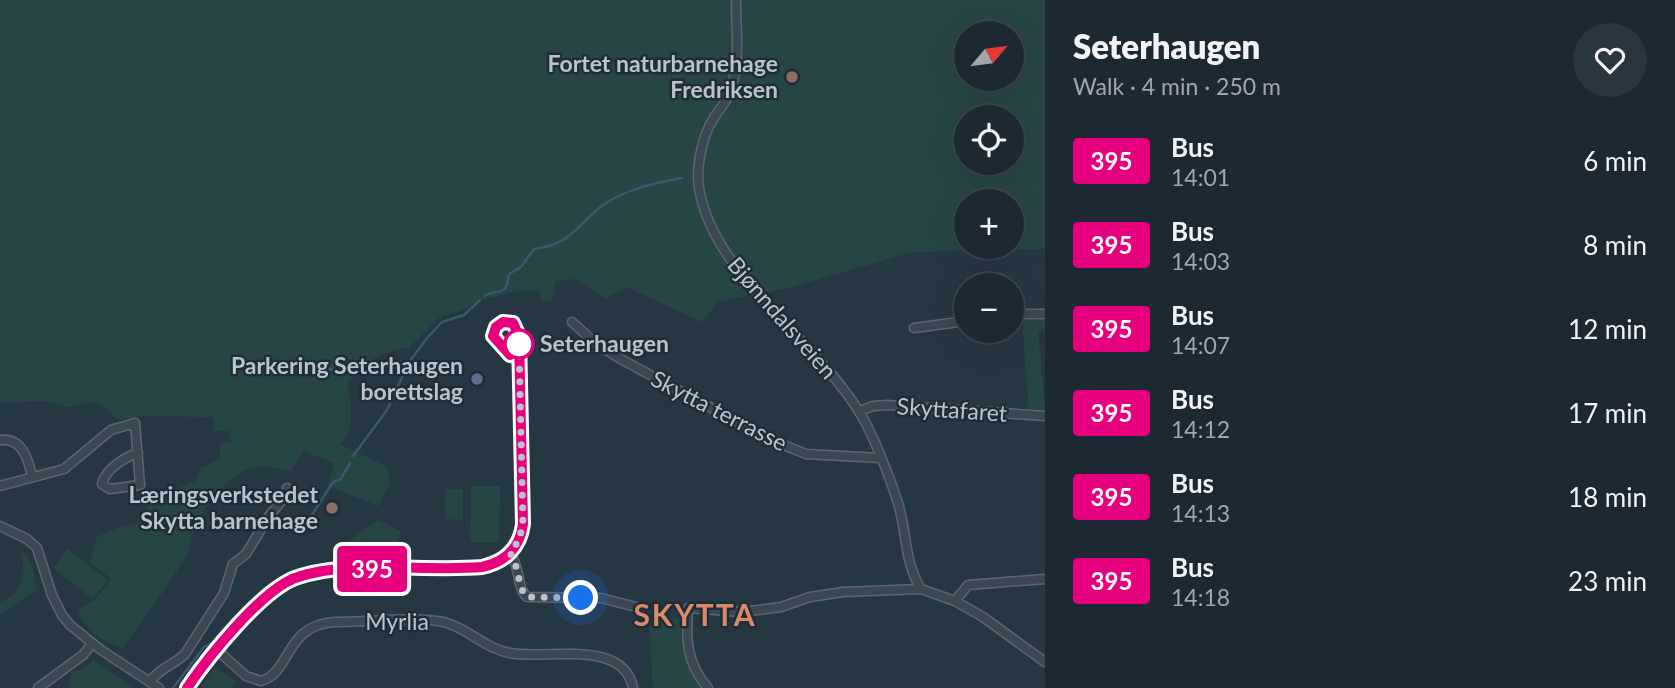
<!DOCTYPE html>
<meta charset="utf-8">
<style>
:root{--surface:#1c2933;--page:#29353f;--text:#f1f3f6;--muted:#a0a6ac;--line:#3a454e}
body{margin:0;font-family:Lato,sans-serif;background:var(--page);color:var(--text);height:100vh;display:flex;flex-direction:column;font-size:26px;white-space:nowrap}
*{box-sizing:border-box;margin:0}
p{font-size:23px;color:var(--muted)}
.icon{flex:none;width:38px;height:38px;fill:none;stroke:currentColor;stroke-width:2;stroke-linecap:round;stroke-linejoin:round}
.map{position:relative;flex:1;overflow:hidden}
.panel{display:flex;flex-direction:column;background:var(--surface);width:630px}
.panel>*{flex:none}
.badge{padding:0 14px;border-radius:5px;font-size:24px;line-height:46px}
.needle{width:46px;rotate:61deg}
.fabs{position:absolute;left:954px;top:21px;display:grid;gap:14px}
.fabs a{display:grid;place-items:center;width:70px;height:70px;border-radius:50%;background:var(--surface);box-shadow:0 7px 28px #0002,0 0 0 2px var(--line);font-size:35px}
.you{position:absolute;width:35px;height:35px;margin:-18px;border:5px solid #fff;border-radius:50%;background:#1a73e8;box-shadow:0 0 0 10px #1a73e833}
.map>.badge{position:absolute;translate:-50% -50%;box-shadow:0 0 0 4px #fff}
.round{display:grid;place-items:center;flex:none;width:74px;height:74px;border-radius:37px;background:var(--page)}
.headline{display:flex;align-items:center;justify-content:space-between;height:119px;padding:0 28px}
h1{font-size:33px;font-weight:800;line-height:52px}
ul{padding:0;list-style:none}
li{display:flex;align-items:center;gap:21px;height:84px;padding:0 28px}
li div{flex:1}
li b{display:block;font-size:26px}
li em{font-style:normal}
li .badge{min-width:77px;font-weight:700;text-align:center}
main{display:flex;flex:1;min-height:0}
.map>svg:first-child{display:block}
.green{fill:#284545;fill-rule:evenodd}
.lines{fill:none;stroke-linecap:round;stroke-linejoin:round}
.stream{stroke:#3c576d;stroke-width:2.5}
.street-casing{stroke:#596671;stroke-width:11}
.street{stroke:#3b4854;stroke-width:8}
.line-casing{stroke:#fff;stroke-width:16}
.line{stroke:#e6007e;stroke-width:10}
.walk{stroke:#b8c3cd;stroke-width:7;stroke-dasharray:0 12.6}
.education-dot{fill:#8d6e63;stroke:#1f2d39;stroke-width:2.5}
.stop-dot{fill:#fff;stroke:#e6007e;stroke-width:3.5}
.service-dot{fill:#5c6f8a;stroke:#1f2d39;stroke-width:2.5}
.labels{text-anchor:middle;stroke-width:5;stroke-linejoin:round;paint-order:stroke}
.poi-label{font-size:23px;font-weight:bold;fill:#b8c3cd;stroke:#1f2d39;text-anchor:end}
.street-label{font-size:23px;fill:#b8c3cd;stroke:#1f2d39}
.stop-label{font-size:23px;font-weight:bold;fill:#b8c3cd;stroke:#1f2d39;text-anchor:start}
.district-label{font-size:30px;font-weight:bold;letter-spacing:2px;fill:#da8a67;stroke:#1f2d39}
</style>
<main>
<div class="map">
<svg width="1045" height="688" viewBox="0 0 1045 688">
<rect width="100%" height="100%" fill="#263744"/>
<!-- green -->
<path class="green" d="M 0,0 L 1045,0 L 1045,249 L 912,252 L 792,287 L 718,302 L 702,322 L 627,287 L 605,299 L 576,279 L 556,281 L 552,301 L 542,302 L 540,291 L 518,291 L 478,301 L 465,309 L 439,318 L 409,348 C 384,348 364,365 347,383 C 351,405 357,428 340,444 L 387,467 L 390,483 L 378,506 L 328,486 L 334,463 L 303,451 L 291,471 C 278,469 262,464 249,469 C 227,477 203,507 195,528 C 190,538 191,548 185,558 C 166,589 144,618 123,648 C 98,640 89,633 77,610 L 94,601 L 111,579 L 90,562 L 97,537 L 117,528 L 138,523 L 149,504 L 153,490 L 179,488 L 195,481 L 201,468 L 220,459 L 220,443 L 231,442 L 229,431 L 214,431 L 213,417 L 142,416 L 118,420 L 104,406 L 91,402 L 68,407 L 46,401 L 0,403 ZM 966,33 L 1012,33 L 1012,79 L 966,79 ZM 966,117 L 1012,117 L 1012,163 L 966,163 ZM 966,201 L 1012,201 L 1012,247 L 966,247 Z
M 1022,320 L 1045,320 L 1045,331 L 1038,331 L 1045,411 L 1029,412 Z
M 471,486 L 500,486 L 499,542 L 470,542 Z
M 445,489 L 463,489 L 463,520 L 445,519 Z
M 378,520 L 401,531 L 395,548 L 359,558 L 348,542 Z
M 67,549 L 108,580 L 93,599 L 53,568 Z
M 19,550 C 34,557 33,574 37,589 L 0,616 L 0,602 C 24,593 28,571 19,550 Z
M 682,617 C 682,649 684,661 702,688 L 653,688 L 649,619 Z
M 94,660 L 134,688 L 68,688 L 72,671 L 84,669 Z
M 214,668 L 236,681 L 232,688 L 201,688 Z"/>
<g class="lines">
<!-- stream -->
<path class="stream" d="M 484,296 C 500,287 506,299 509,274 L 521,267 L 534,249 C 573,244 576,225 603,205 C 627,189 654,183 682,178
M 298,358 L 336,371
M 353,456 L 387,410 L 409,362 L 428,337 L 442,322 L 464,315 L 480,300
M 305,526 L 331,485 L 335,481 L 340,480 L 350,463
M 173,688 L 204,647 L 212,643"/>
<!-- street casing -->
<g class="street-casing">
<path id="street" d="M 736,0 C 736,32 741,64 729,94 C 725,104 717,112 712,121 C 703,136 698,160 698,178 C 703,266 813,337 858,410 C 872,431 890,478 898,503 C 907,532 904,562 921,589
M 1012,314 L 1045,314
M 572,322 L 594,342 L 617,357 L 771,440 L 806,454 L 880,458
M 914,328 L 966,321
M 860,411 L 873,406 L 887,405 L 1045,416
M 0,440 C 22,438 28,458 32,476
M 0,486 L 64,469 L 111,430 L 135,423 L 140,485 L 110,489 L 102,484 C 105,470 124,457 138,453
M 0,526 L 27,539 L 37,548 L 52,595 L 62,615 L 70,625 L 101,650 L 159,688
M 510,553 C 521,568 516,587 527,597 L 601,598 L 640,608
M 955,601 L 968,585 L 1045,579
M 217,650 L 246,676 L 261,681 C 292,672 284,625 335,622 C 364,622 422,616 447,623 C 470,630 486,649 510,653 C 545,660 624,638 633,688
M 150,682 C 159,668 174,665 185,654 L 224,593 L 233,564 L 246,554 L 269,516 L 283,499 L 287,488
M 38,688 L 83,655 L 92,644
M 187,688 C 208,657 261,592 295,578 C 319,569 344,569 369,569 C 406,568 445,570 482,567 C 513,561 523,540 522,510 L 519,336 L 513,323 C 504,319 498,323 493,330 L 493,336 L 519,365
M 708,688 C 686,663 686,639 688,608 L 742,612 L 781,607 L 810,597 L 843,592 L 921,589 L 955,601 L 983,617 L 1045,662"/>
</g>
<!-- street -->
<use href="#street" class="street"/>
</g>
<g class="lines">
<!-- line casing -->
<g class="line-casing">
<path id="line" d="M 187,688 C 208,657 261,591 295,578 C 346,559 426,572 482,567 C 505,562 520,548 523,524 L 519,336 L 513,323 L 503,322 L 496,327 L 493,336 L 510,355"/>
</g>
<!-- line -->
<use href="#line" class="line"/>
<!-- walk -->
<path class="walk" d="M 519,344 L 523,524 L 519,540 L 510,553 C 520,568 517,587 527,597 L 581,598"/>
</g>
<!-- markers -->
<g class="education-dot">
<circle cx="792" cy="77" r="7"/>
<circle cx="332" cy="508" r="7"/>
</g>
<circle class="stop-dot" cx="519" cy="344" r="14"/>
<circle class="service-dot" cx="477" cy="379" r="7"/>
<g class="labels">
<!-- poi labels -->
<g class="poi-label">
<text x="778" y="72">Fortet naturbarnehage<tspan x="778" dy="26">Fredriksen</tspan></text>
<text x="463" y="374">Parkering Seterhaugen<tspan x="463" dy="26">borettslag</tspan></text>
<text x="318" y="503">Læringsverkstedet<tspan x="318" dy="26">Skytta barnehage</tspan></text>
</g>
<!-- street labels -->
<g class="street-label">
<text transform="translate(782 318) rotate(49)" y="8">Bjønndalsveien</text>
<text transform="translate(952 410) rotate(4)" y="8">Skyttafaret</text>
<text transform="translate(719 411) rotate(27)" y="8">Skytta terrasse</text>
<text x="397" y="630">Myrlia</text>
</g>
<!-- stop labels -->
<g class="stop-label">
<text x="540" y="352">Seterhaugen</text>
</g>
<!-- district labels -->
<g class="district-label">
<text x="695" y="626">SKYTTA</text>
</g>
</g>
</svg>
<div class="fabs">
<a><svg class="needle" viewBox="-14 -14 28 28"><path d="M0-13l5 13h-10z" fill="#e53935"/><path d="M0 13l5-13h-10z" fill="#a0a6ac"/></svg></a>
<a><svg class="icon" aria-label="locate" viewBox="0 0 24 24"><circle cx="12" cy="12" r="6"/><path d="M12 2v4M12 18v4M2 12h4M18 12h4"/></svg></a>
<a>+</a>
<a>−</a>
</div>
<div class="you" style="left:581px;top:598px"></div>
<b class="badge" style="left:372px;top:569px;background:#e6007e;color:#fff">395</b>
</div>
<section class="panel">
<div class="headline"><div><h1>Seterhaugen</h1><p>Walk · 4 min · 250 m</p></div><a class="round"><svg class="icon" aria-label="heart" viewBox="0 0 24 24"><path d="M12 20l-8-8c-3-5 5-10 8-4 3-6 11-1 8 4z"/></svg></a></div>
<ul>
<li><span class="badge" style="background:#e6007e;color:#fff">395</span><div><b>Bus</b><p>14:01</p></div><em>6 min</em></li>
<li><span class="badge" style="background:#e6007e;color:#fff">395</span><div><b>Bus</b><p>14:03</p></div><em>8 min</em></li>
<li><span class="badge" style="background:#e6007e;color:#fff">395</span><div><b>Bus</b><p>14:07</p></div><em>12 min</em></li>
<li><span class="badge" style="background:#e6007e;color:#fff">395</span><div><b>Bus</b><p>14:12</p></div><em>17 min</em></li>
<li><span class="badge" style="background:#e6007e;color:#fff">395</span><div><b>Bus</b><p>14:13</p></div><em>18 min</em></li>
<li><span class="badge" style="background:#e6007e;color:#fff">395</span><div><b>Bus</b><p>14:18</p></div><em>23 min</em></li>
</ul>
</section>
</main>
